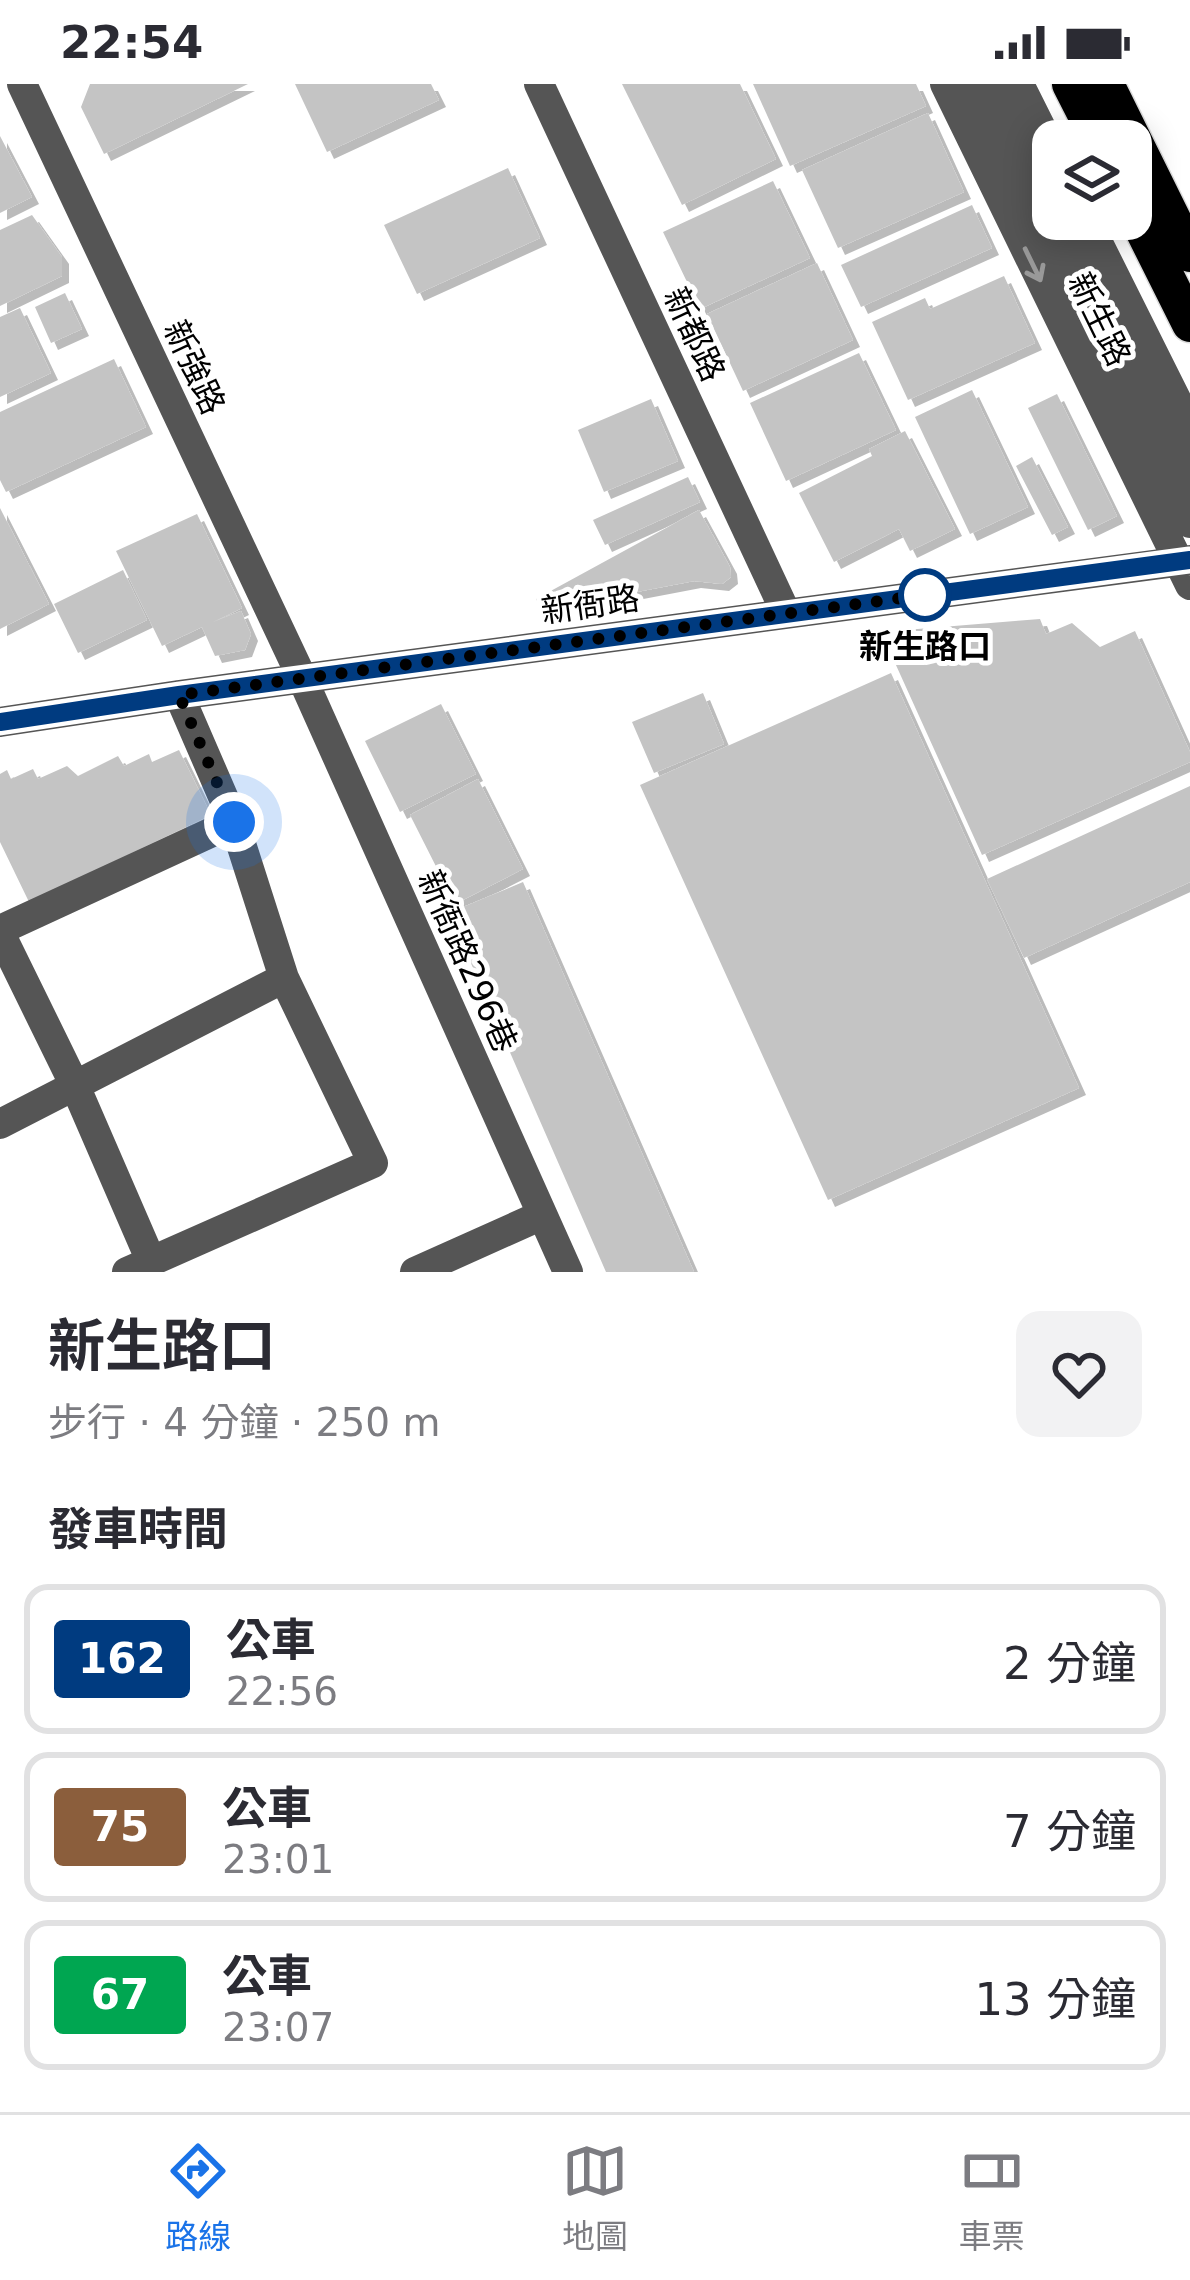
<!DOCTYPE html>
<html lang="zh-TW">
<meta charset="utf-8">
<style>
:root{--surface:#fff;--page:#f2f2f3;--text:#2b2b33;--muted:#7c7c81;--line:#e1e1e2;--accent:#1a73e8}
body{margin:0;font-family:"DejaVu Sans","Noto Sans TC",sans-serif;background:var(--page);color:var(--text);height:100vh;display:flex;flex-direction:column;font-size:45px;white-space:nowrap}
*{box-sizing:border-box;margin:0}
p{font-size:39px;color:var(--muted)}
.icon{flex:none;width:66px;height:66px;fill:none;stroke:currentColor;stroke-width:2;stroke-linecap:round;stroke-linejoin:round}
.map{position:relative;height:1188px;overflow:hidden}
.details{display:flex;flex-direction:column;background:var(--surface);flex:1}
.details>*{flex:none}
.badge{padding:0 24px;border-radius:9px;font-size:42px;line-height:78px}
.tools{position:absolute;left:1032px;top:36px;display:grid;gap:24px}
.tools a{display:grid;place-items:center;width:120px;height:120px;border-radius:24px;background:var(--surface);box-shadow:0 6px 30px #0003;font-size:60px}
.you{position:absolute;width:60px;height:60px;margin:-30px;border:9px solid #fff;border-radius:50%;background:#1a73e8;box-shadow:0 0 0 18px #1a73e833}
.map>.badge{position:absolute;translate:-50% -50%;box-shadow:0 0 0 6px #fff}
h2{padding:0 48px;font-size:45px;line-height:108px}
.round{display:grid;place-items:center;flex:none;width:126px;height:126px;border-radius:24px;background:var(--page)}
.headline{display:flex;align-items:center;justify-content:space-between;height:204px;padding:0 48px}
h1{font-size:57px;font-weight:700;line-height:90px}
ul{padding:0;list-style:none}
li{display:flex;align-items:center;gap:36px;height:150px;margin:0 24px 18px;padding:0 24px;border:6px solid var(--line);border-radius:24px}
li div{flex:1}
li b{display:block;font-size:45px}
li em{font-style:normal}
li .badge{min-width:132px;font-weight:700;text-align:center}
.status{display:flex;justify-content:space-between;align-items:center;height:84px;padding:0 60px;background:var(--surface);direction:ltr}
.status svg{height:33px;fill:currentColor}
.tab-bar{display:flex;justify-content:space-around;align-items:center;height:168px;border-top:3px solid var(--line);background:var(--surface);font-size:33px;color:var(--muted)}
.tab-bar a{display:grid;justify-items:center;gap:6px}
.tab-bar .on{color:var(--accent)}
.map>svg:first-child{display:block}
.building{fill:#c4c4c4;filter:url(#shadow)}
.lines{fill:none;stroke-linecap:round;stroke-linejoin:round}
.highway-casing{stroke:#dbdbdb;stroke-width:39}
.minor{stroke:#555;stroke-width:30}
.highway{stroke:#000;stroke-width:36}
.oneway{stroke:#999}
.line-casing{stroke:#fff;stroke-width:27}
.line{stroke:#003b80;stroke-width:18}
.walk{stroke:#000;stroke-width:12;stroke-dasharray:0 21.6}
.stop-dot{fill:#fff;stroke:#003b80;stroke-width:6}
.labels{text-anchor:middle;stroke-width:10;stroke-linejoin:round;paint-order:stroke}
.street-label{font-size:33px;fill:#000;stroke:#fff}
.stop-label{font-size:33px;font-weight:bold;fill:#000;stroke:#fff}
</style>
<div class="status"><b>22:54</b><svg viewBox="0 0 49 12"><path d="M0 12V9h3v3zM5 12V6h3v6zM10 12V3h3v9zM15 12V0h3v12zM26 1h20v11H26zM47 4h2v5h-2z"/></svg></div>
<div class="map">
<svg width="1190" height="1188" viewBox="0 0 1190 1188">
<defs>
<filter id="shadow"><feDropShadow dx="7" dy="7" stdDeviation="0" flood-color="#0004"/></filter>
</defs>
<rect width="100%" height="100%" fill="#fff"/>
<!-- building -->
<path class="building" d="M 90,0 L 248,0 L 104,70 L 81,23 Z
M 295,0 L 431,0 L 439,16 L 327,68 Z
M 622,0 L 740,0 L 776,75 L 682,121 Z
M 753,0 L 916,0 L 926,22 L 790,82 Z
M 928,29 L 964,108 L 838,164 L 802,86 Z
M 0,52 L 32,113 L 0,129 Z
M 508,84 L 540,154 L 417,210 L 384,141 Z
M 773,97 L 810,174 L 700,225 L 663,148 Z
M 972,121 L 992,164 L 861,223 L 841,181 Z
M 32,131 L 62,173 L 62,192 L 0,222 L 0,146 Z
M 817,179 L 853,256 L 743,307 L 707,230 Z
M 1004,192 L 1035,259 L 908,316 L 872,238 L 925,214 L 930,225 Z
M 65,209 L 82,245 L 51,259 L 35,223 Z
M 20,224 L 51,289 L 0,313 L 0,233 Z
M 859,269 L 896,346 L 786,397 L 750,319 Z
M 114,275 L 146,343 L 6,408 L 0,396 L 0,328 Z
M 972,306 L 1028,423 L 970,450 L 915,333 Z
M 1057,310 L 1117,432 L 1088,446 L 1028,324 Z
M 651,315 L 678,377 L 604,408 L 578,346 Z
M 905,347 L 955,445 L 910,467 L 899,445 L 834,478 L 799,409 L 872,372 L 869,365 Z
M 1032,373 L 1068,443 L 1052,451 L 1016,382 Z
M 688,393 L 700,418 L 605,461 L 593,436 Z
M 0,424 L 49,520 L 0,545 Z
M 699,426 L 730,483 L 731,493 L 722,500 L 694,497 L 542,526 L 536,515 Z
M 197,430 L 242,524 L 213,538 L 241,527 L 251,550 L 245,566 L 215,572 L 202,543 L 162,562 L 116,467 Z
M 123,486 L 147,536 L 78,569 L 54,520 Z
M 1040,535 L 1046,550 L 1072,539 L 1100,563 L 1135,547 L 1190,668 L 1190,678 L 982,771 L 881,548 Z
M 891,589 L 1079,1004 L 828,1116 L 640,701 Z
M 703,609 L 724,660 L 654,689 L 632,638 Z
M 441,620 L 476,690 L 400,728 L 365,657 Z
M 179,666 L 211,731 L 29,818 L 0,758 L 0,690 L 7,686 L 11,695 L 33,685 L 38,695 L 67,682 L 78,692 L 118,672 L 124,682 L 149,670 L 152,678 Z
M 478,695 L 523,785 L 455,820 L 410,731 Z
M 1190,702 L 1190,798 L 1024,874 L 987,795 Z
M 523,798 L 694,1188 L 606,1188 L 449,829 Z"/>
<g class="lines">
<!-- highway casing -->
<g class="highway-casing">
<path id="highway" d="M 1070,0 L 1099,57
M 1106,0 L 1190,170
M 1131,122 L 1190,240"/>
</g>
<!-- minor -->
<path class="minor" d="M 22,0 L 303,596 L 568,1188
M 539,0 L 786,529
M 945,0 L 1190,501
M 971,0 L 1190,439
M 995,0 L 1053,116
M 1019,0 L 1053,68
M 1063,135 L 1190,391
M 1086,135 L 1190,343
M 0,638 L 179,611 L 1190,476
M 0,846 L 234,738
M 0,849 L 76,1004 L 151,1177
M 0,1040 L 284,894
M 127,1188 L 373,1079 L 284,894 L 234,738 L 179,611
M 415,1188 L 542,1131"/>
<!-- highway -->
<use href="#highway" class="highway"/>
</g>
<!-- one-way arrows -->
<defs><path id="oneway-shaft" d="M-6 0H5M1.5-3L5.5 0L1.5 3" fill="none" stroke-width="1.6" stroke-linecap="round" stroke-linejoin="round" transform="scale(3)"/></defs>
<use class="oneway" href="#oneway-shaft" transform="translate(1033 181) rotate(64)"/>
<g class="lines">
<!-- line casing -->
<g class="line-casing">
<path id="line" d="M 0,638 L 179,611 L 1190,476"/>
</g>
<!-- line -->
<use href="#line" class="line"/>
<!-- walk -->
<path class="walk" d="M 234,738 L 179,611 L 925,511"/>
</g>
<!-- markers -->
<circle class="stop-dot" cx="925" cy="511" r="24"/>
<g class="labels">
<!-- street labels -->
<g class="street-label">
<text transform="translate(1100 235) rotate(64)" y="12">新生路</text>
<text transform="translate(695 250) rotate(65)" y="12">新都路</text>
<text transform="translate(195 283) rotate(65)" y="12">新強路</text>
<text transform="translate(590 520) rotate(-8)" y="12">新衙路</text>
<text transform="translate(468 877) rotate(66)" y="12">新衙路296巷</text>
</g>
<!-- stop labels -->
<g class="stop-label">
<text x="925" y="574">新生路口</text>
</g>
</g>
</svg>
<div class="tools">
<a><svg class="icon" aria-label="layers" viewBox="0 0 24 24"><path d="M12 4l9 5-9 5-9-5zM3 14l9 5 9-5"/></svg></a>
</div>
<div class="you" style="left:234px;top:738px"></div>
</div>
<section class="details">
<div class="headline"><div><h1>新生路口</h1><p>步行 · 4 分鐘 · 250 m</p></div><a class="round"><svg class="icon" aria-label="heart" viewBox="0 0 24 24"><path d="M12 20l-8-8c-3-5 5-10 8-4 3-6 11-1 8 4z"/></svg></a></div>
<h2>發車時間</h2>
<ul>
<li><span class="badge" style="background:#003b80;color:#fff">162</span><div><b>公車</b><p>22:56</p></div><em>2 分鐘</em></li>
<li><span class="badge" style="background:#8b5e3c;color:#fff">75</span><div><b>公車</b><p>23:01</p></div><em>7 分鐘</em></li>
<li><span class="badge" style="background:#00a651;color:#fff">67</span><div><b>公車</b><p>23:07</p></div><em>13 分鐘</em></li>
</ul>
</section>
<nav class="tab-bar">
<a class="on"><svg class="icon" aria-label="directions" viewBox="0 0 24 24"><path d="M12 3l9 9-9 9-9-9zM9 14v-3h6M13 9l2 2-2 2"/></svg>路線</a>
<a><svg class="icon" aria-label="map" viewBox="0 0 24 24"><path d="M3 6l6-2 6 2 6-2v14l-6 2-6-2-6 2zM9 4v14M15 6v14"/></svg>地圖</a>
<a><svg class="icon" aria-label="tickets" viewBox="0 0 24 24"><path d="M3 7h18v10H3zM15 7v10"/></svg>車票</a>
</nav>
